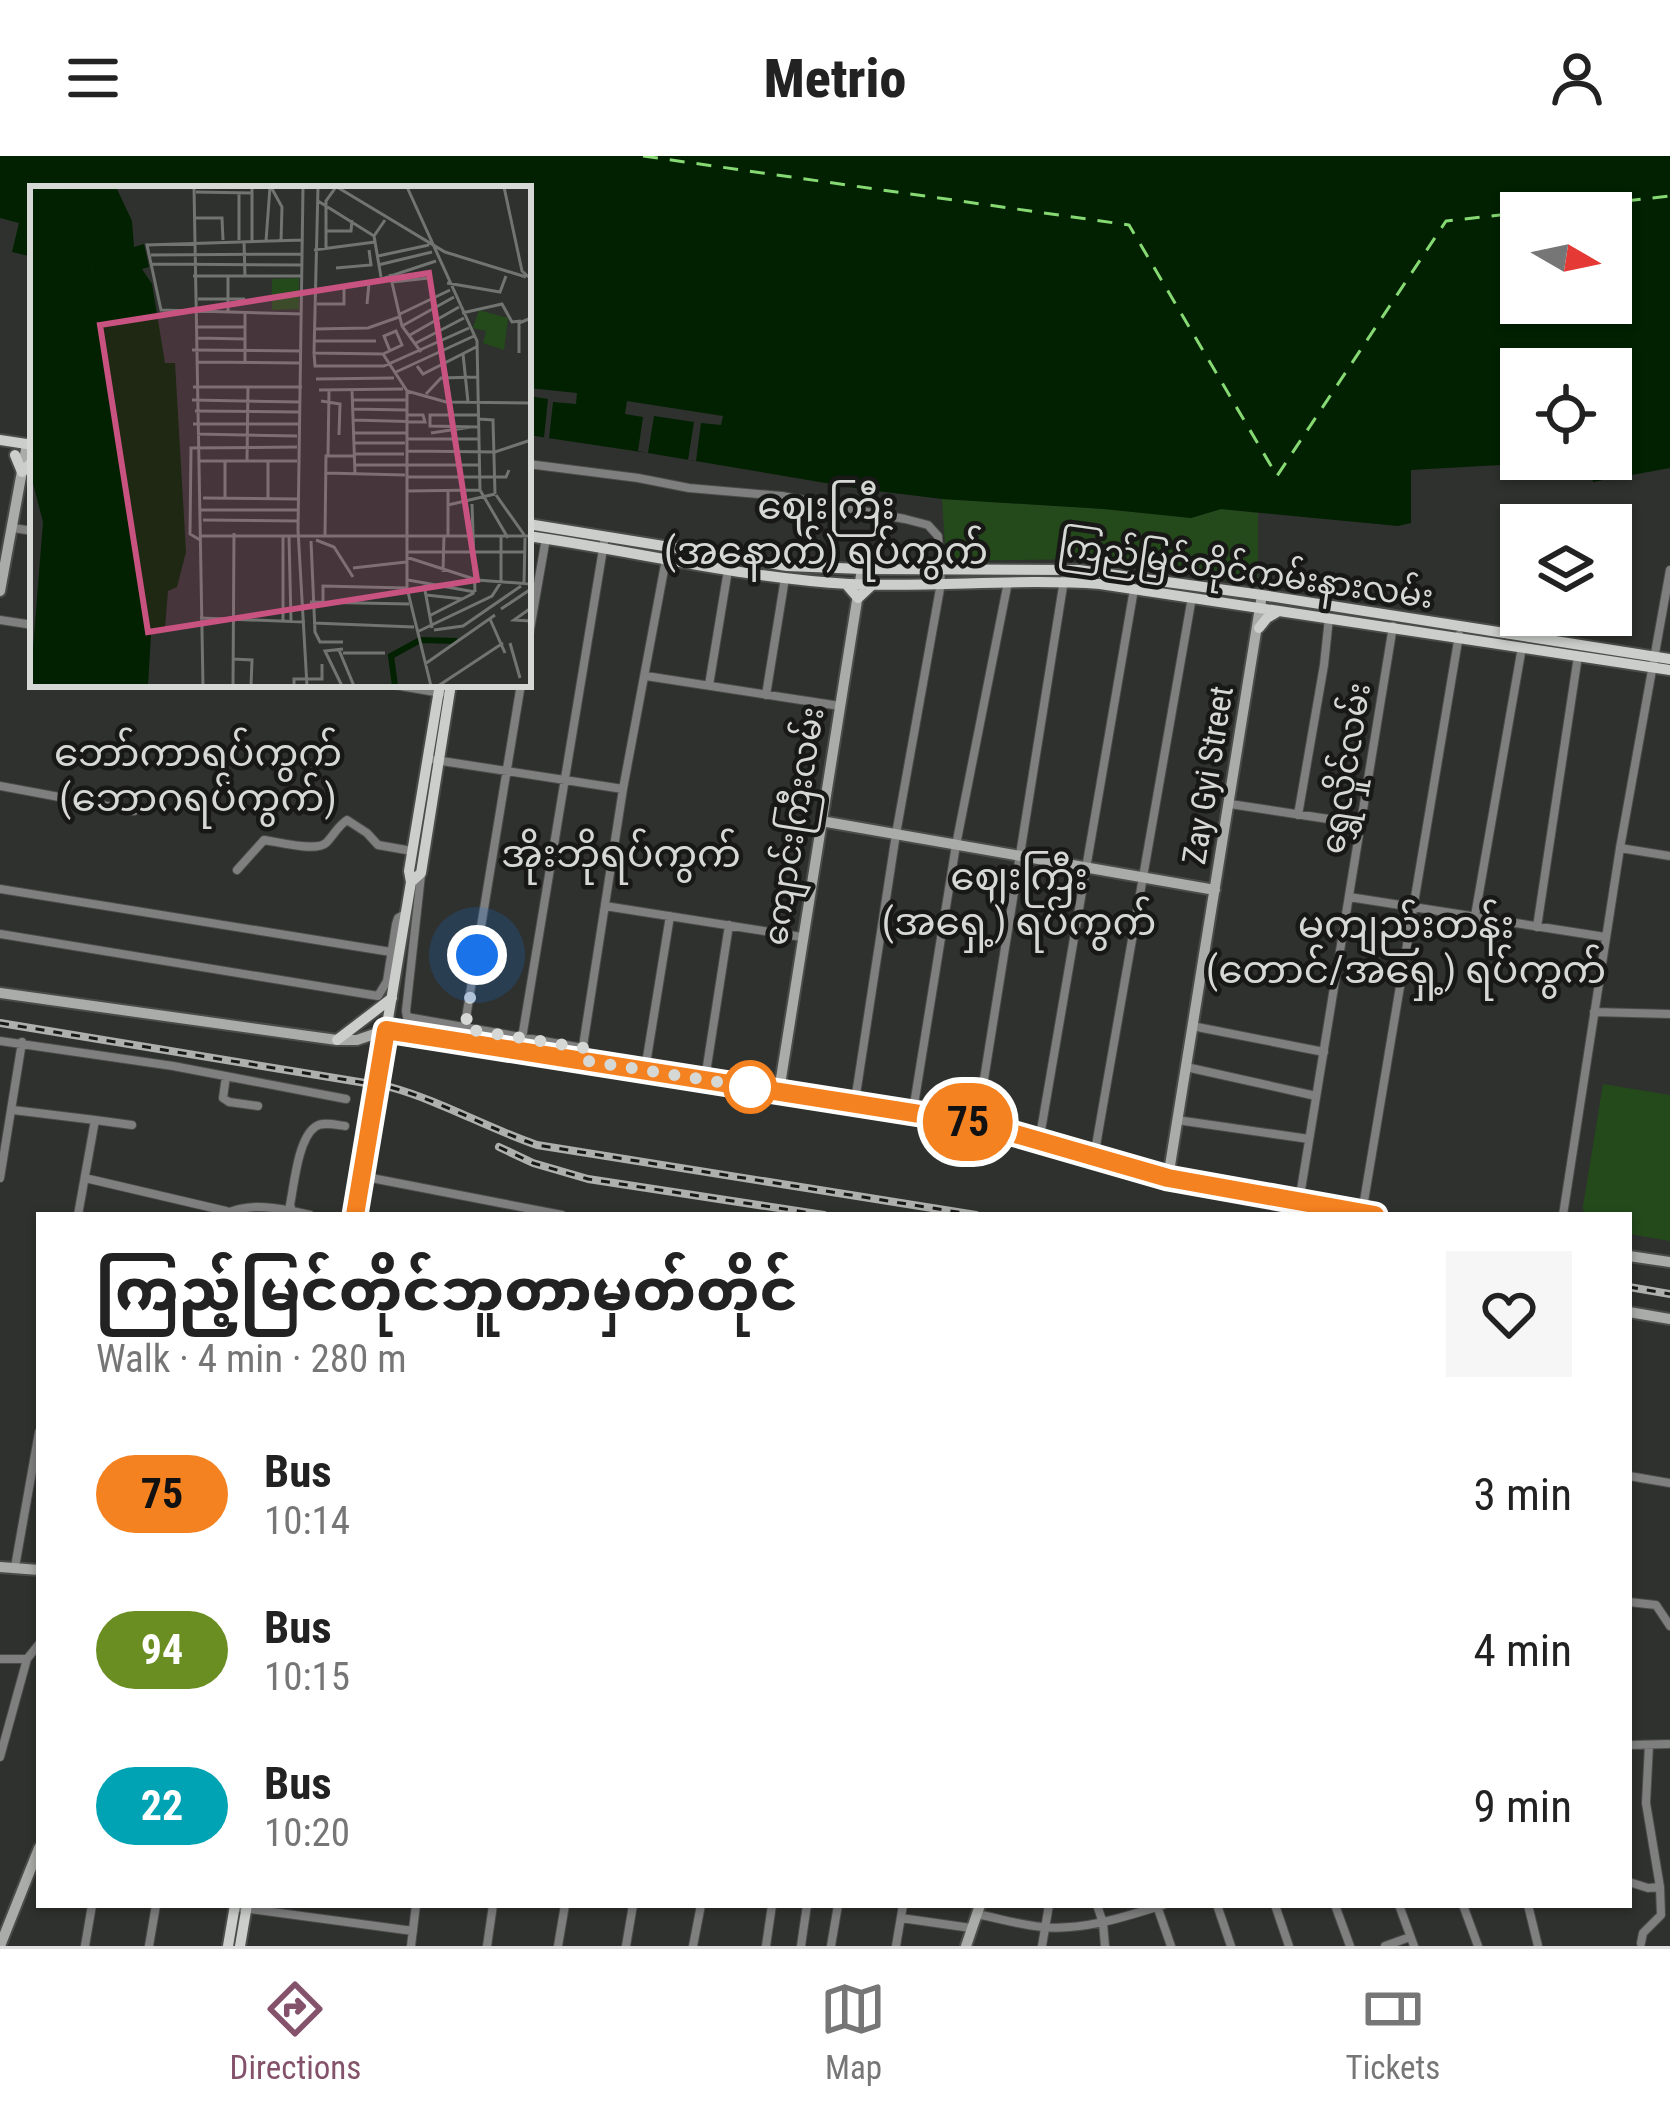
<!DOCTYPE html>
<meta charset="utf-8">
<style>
:root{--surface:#fff;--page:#f6f6f6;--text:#222;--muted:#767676;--line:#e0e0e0;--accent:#84536b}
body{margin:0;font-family:"Roboto Condensed","Noto Sans Myanmar",sans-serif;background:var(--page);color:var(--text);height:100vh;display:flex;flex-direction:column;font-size:45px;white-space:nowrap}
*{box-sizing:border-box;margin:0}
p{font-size:39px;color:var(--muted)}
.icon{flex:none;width:66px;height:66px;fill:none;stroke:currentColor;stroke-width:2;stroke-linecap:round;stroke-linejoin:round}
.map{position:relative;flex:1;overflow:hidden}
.details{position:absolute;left:36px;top:1056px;width:1596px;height:696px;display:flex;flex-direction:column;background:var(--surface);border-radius:0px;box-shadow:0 3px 9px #0004}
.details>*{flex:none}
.badge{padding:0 24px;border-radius:39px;font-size:42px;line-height:78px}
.needle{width:78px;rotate:99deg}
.tools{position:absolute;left:1500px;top:36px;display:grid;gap:24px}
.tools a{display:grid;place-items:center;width:132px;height:132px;border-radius:0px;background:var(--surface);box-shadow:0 3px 9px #0004;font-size:60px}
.you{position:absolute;width:60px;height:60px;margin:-30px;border:9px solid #fff;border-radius:50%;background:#1a73e8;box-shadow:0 0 0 18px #1a73e833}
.map>.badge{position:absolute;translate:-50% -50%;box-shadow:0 0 0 6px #fff}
.round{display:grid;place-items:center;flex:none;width:126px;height:126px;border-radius:0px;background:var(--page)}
.summary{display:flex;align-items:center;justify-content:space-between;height:204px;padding:0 60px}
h1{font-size:57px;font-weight:800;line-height:90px}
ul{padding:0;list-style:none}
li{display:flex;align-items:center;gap:36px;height:156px;padding:0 60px}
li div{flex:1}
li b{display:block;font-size:45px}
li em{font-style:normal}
li .badge{min-width:132px;font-weight:700;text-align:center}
header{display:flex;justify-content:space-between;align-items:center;height:156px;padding:0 60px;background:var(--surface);font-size:54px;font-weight:800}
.tabs{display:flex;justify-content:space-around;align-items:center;height:168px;border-top:3px solid var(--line);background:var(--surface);font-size:33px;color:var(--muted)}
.tabs a{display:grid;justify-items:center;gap:6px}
.tabs .current{color:var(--accent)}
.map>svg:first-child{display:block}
.green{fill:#244a1b}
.water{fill:#012100;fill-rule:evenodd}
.pier{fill:#2f312e}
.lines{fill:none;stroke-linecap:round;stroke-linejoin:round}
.ferry{stroke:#86d973;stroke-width:3;stroke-dasharray:15 12;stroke-linecap:butt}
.street-casing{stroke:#4a4c49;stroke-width:10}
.secondary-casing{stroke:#4a4c49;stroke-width:14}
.primary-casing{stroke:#4a4c49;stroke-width:14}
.street{stroke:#7e7f7e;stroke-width:8}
.secondary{stroke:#aaaca9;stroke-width:10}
.primary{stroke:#cccecb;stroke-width:10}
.rail-casing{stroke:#aeb0ae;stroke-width:8}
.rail{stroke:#181917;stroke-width:3;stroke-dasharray:9;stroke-linecap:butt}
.line-casing{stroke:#fff;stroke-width:27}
.line{stroke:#f58220;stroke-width:18}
.walk{stroke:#d6d8d6;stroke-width:12;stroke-dasharray:0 21.6}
.stop-dot{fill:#fff;stroke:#f58220;stroke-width:6}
.labels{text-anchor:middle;stroke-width:9;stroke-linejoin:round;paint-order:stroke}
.street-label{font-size:33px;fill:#d6d8d6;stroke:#181917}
.quarter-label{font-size:39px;fill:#d6d8d6;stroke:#181917}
.inset-river{fill:none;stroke:#012100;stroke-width:6}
.inset-road{fill:none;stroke:#727471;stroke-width:3}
.view{fill:#c85280;fill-opacity:0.15;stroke:#c85280;stroke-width:6}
.inset-edge{fill:none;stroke:#d6d8d6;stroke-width:6}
</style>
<header><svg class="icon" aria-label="menu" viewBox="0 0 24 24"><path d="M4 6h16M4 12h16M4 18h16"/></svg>Metrio<svg class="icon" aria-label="person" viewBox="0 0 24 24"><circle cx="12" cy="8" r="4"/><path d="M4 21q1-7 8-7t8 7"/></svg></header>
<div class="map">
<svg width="1670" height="1790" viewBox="0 0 1670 1790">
<rect width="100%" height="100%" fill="#2f312e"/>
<!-- green -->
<path class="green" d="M 942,343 L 1104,353 L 1191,362 L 1221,353 L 1258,357 L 1258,429 L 1085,403 L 946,405 Z
M 1603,928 L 1670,939 L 1670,1085 L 1629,1078 L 1629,1059 L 1584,1059 L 1583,1050 Z"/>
<!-- water -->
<path class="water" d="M 0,0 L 1670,0 L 1670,312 L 1593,326 L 1589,304 L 1411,314 L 1411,367 L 1398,370 L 1221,353 L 1191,362 L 1104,353 L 942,343 L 861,333 L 648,297 L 528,279 L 528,33 L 33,33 L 33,101 L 12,96 L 19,67 L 0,62 ZM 1521,57 L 1611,57 L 1611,147 L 1521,147 ZM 1521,213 L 1611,213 L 1611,303 L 1521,303 Z"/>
<!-- pier -->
<path class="pier" d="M 529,232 L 577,237 L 576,248 L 553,246 L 549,283 L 544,282 L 548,243 L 528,240 Z
M 627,245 L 723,260 L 721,269 L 701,267 L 696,305 L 688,304 L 694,266 L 654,260 L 648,297 L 638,295 L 643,261 L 625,258 Z"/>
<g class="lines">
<!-- ferry -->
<path class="ferry" d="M 643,0 L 1129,69 L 1277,320 L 1446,65 L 1670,40"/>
<!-- street casing -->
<g class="street-casing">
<path id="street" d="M 528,308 L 638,322 L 689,332 L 782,340 L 905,363 L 928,369 L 938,380 L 941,427 L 896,678 L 855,945
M 13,372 L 33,375
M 0,464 L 33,469
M 528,485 L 546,382
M 646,520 L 840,550
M 389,528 L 441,537
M 709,529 L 728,414
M 766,539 L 785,422
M 435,604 L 623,633
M 0,630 L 134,655
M 1230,648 L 1361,668
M 1298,659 L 1324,509 L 1329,462
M 1620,692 L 1670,700
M 237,714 L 264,684 C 278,686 316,696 326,687 C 334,679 337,671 347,664 L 367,677 L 378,689 L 412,695
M 421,719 L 406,855 L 407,861 L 583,892
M 0,733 L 391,796
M 1349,741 L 1605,781
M 605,750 L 802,781
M 1475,760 L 1522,491
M 1537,771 L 1578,500
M 0,778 L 378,840 L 387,825 L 396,768 L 398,762 L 405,758
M 1594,856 L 1670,858
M 1192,870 L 1324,896
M 0,885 L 173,910 L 346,943
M 462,886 L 521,528
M 520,894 L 605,381
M 581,903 L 623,633 L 666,403
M 1186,911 L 1316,940
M 645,914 L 670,760
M 226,920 L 223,942 L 229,946 L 258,950
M 705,923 L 729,769
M 13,954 L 95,964 L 78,1059
M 913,955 L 956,689 L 1008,426
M 95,964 L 132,969
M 1177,964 L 1309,983
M 977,967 L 1064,424
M 1039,986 L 1134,433
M 1094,1001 L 1192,441
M 361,1020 L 562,1059
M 0,1022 L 22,886
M 85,1022 L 226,1055
M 1299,1046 L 1393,470
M 292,1055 L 310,1059
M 1362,1057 L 1459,479
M 222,1059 C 246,1048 266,1050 292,1055 L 290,1049 C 294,1029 298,983 315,971 C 322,965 336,969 345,970
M 1563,1059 L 1620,692 L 1670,414
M 1629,1320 L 1670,1327
M 15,1411 L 39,1276
M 1629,1446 L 1656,1449 L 1670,1470
M 0,1503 L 27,1503
M 1629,1589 L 1670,1588
M 0,1601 L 27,1503 L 39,1488
M 1629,1726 L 1648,1732 L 1660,1731
M 1097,1749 L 1103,1767 L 1105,1790
M 1217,1749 L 1231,1790
M 1275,1749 L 1289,1790
M 1335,1749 L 1350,1790
M 1399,1749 L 1414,1790
M 1463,1749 L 1478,1790
M 1528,1749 L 1538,1790
M 1157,1750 L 1171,1790
M 235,1751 L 413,1775
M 976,1758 C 998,1762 1020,1769 1042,1771 C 1083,1775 1124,1761 1163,1749
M 901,1762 L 971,1772
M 1641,1787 L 1643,1777 L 1661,1759 L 1660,1731 L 1646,1647 L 1649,1589
M 85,1790 L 92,1749
M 149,1790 L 156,1749
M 411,1790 L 416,1749
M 487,1790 L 493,1749
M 558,1790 L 565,1749
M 626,1790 L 633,1749
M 693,1790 L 701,1749
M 766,1790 L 772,1749
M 801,1790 L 807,1749
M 831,1790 L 838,1749
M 896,1790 L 903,1749
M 1042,1790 L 1049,1749
M 1385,1790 L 1410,1781"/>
</g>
<!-- secondary casing -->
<g class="secondary-casing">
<path id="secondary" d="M 0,435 L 27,288
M 821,665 L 1215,734
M 0,837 L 337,884 L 357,884 L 386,874 L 913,955 L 977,967 L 1168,1022 L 1375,1059
M 779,935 L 862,413
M 1168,1022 L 1261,445
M 1629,1100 L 1670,1106
M 1629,1156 L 1670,1163
M 0,1411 L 39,1414
M 0,1790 L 39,1692
M 966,1790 L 980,1749"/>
</g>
<!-- primary casing -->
<g class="primary-casing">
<path id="primary" d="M 0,284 L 33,289
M 15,299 L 22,316 L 33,305
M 528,368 L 787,410 L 862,413 L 1079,414 L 1262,439 L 1670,503
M 528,380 C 634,395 742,422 849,428 C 933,432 1016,422 1100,428 L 1670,514
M 846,428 L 858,442 L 873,428
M 1259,472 L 1267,462 L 1279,455
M 411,726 L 421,717 L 451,528
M 337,884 L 392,842
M 355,1059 L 411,726 L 409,715 L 440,528
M 228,1790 L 235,1749
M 240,1790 L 247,1749"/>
</g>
<!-- street -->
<use href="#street" class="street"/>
<!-- secondary -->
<use href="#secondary" class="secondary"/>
<!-- primary -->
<use href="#primary" class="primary"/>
<!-- rail casing -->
<g class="rail-casing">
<path id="rail" d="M 0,867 L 390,931 C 441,945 487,972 537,989 L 976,1059
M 499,991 L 533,1007 L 588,1023 L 824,1059
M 1629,1131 L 1670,1138"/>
</g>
<!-- rail -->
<use href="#rail" class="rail"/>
</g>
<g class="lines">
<!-- line casing -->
<g class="line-casing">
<path id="line" d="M 355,1059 L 386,874 L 977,967 L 1168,1022 L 1375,1059"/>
</g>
<!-- line -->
<use href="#line" class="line"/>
<!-- walk -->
<path class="walk" d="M 477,799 L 465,873 L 584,892 L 581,904 L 750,931"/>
</g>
<!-- markers -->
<circle class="stop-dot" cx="750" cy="931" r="24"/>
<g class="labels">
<!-- street labels -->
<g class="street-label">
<text transform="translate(1246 414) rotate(8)" y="12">ကြည်မြင်တိုင်ကမ်းနားလမ်း</text>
<text transform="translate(1345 612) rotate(-81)" y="12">ရွှေလှိုင်လမ်း</text>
<text transform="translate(1207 619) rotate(-81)" y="12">Zay Gyi Street</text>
<text transform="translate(793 670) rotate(-81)" y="12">ကျောင်းကြီးလမ်း</text>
</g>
<!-- quarter labels -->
<g class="quarter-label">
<text x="826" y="363">ဈေးကြီး<tspan x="826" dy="45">(အနောက်) ရပ်ကွက်</tspan></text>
<text x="198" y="610">ဘော်ကာရပ်ကွက်<tspan x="198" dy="45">(ဘောဂရပ်ကွက်)</tspan></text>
<text x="621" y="711">အိုးဘိုရပ်ကွက်</text>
<text x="1019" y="734">ဈေးကြီး<tspan x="1019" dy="45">(အရှေ့) ရပ်ကွက်</tspan></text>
<text x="1406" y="782">မကျည်းတန်း<tspan x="1406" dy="45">(တောင်/အရှေ့) ရပ်ကွက်</tspan></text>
</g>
</g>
<!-- overview -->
<g transform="translate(30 30)">
<rect width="501" height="501" fill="#2f312e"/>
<path d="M 269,92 L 269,123 L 242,124 L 242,93 ZM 449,124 L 478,132 L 474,164 L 453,157 L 456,145 L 443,142 Z" fill="#244a1b"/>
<path d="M 0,1 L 86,1 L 102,35 L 104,61 L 114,58 L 119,81 L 112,83 L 122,98 L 135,177 L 145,177 L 156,366 L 147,401 L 138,405 L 135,441 L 121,448 L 118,500 L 0,500 L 13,336 L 0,286 Z" fill="#012100"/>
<path class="inset-river" d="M 40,1 L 88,178 L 140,202 L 98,236 L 101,406 L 81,500M 365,500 L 361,470 L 390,454 L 427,455"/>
<path class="inset-road" d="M 164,1 L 173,500M 241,1 L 252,21 L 251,55M 273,1 L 268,344 L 277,500M 288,1 L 284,167 L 353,168 L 377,205 L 377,402 L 401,500M 307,1 L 415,66 L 496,91M 377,1 L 447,155 L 450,304 L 478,352M 474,1 L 492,85 L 501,93M 166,6 L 222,7M 288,15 L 344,50M 164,32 L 192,32 L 193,54M 296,45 L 321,45 L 322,34M 209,54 L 209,7M 214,55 L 215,91M 222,55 L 222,1M 236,55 L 240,1M 296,63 L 296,15 L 306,1M 284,64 L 345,56M 121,69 L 273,68M 348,70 L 399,59M 122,78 L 273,79M 348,79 L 402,66M 306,82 L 341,79 L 339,64M 360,88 L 372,140 L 391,166M 163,90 L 273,90M 198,90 L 198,128M 351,91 L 344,50 L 355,34M 362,96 L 399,92M 417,97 L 470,106 L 476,90M 168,113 L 215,113M 287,118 L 314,118 L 314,99M 337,118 L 339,97 L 406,75M 432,127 L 472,118 L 482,136 L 491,135M 215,128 L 215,176M 272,128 L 131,124 L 117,59 L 273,54M 370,128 L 420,104M 372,140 L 424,111M 165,141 L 215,141M 284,143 L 338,142 L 369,131M 380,149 L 429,121M 168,152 L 215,153M 284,155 L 346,155M 386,157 L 434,132M 162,164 L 269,165M 284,167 L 285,180 L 354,180 L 439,142M 489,167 L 489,137 L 501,132M 353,168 L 372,159 L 366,145 L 354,150 L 360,165M 433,168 L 438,216M 168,176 L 269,177M 387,180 L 393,188 L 448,160M 366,186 L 444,150M 286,193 L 364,192M 163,201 L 272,201M 289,204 L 373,203M 322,204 L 325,288M 377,205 L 416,216 L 501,217M 396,208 L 411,192 L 448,191M 162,214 L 270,216M 322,214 L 376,214M 291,215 L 310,218 L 309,249M 322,223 L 376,224M 165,225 L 269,226M 448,229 L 400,229 L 400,240 L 448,241M 448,233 L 463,234 L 465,308M 322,234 L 395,236 L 393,229 L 377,229M 163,238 L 268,238M 322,247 L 376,247M 401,247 L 441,241M 167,248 L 267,250M 376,253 L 449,253M 323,257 L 375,257M 378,265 L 465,266 L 501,254M 324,268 L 374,268M 298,270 L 299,204M 169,275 L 267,275M 195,275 L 195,312M 217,275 L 218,201M 238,276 L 238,313M 325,279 L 449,279M 296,287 L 375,289M 376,291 L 476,291 L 479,284M 418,304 L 418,349M 377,305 L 450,304M 466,309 L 495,350M 173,312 L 267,313M 442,318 L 445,406M 418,319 L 465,308M 171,324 L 268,324M 173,334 L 268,335M 171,350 L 501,350M 295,350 L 296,270 L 324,270M 259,351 L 261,435M 170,354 L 160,348 L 161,262 L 267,261M 286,354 L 304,361 L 323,391M 281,355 L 285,446 L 290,456 L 313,456M 376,366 L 495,366M 376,371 L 447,394 L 501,398M 323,382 L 376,376M 413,386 L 414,349M 378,394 L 445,406M 494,397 L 495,352M 394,399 L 402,442M 396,409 L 433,413M 280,416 L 379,418M 293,416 L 293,400 L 377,402M 501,422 L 484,434 L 501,435M 471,423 L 501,403M 399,430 L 444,407M 170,432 L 275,436M 460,433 L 475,467M 253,435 L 253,351M 283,437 L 384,441M 404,444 L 433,440 L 491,400M 387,446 L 462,410 L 471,396 L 471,350M 480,457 L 490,492M 309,464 L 324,500M 313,467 L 355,467M 203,473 L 222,474 L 221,500M 395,478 L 465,429M 203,500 L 204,347M 264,500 L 264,493 L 292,493 L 292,478M 312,500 L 295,465 L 313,463M 408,500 L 473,457"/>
<path class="view" d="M 399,87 L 447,394 L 118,446 L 70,139 Z"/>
<rect width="501" height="501" class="inset-edge"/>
</g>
</svg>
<div class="tools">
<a><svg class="needle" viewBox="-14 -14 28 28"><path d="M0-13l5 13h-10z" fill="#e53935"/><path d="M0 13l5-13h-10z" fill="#767676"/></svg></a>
<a><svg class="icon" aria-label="locate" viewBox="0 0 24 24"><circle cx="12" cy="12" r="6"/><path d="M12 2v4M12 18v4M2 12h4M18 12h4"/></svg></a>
<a><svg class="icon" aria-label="layers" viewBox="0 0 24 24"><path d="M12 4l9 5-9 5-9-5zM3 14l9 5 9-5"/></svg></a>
</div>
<div class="you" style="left:477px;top:799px"></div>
<b class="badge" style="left:968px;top:966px;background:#f58220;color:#111">75</b>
<section class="details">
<div class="summary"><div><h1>ကြည့်မြင်တိုင်ဘူတာမှတ်တိုင်</h1><p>Walk · 4 min · 280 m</p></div><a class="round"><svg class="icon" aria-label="heart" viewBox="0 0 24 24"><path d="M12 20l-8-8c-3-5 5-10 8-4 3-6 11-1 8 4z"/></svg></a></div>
<ul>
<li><span class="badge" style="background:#f58220;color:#111">75</span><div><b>Bus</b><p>10:14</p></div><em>3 min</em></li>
<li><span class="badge" style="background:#6b8e23;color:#fff">94</span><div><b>Bus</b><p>10:15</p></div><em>4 min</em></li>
<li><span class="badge" style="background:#00a3b4;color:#fff">22</span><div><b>Bus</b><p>10:20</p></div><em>9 min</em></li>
</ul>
</section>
</div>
<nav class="tabs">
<a class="current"><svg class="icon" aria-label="directions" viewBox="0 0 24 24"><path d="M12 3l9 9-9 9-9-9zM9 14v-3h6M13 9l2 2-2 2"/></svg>Directions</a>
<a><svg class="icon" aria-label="map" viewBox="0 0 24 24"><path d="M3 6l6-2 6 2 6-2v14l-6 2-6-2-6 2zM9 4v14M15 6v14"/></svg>Map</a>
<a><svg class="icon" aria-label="tickets" viewBox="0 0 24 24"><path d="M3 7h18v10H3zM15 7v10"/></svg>Tickets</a>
</nav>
